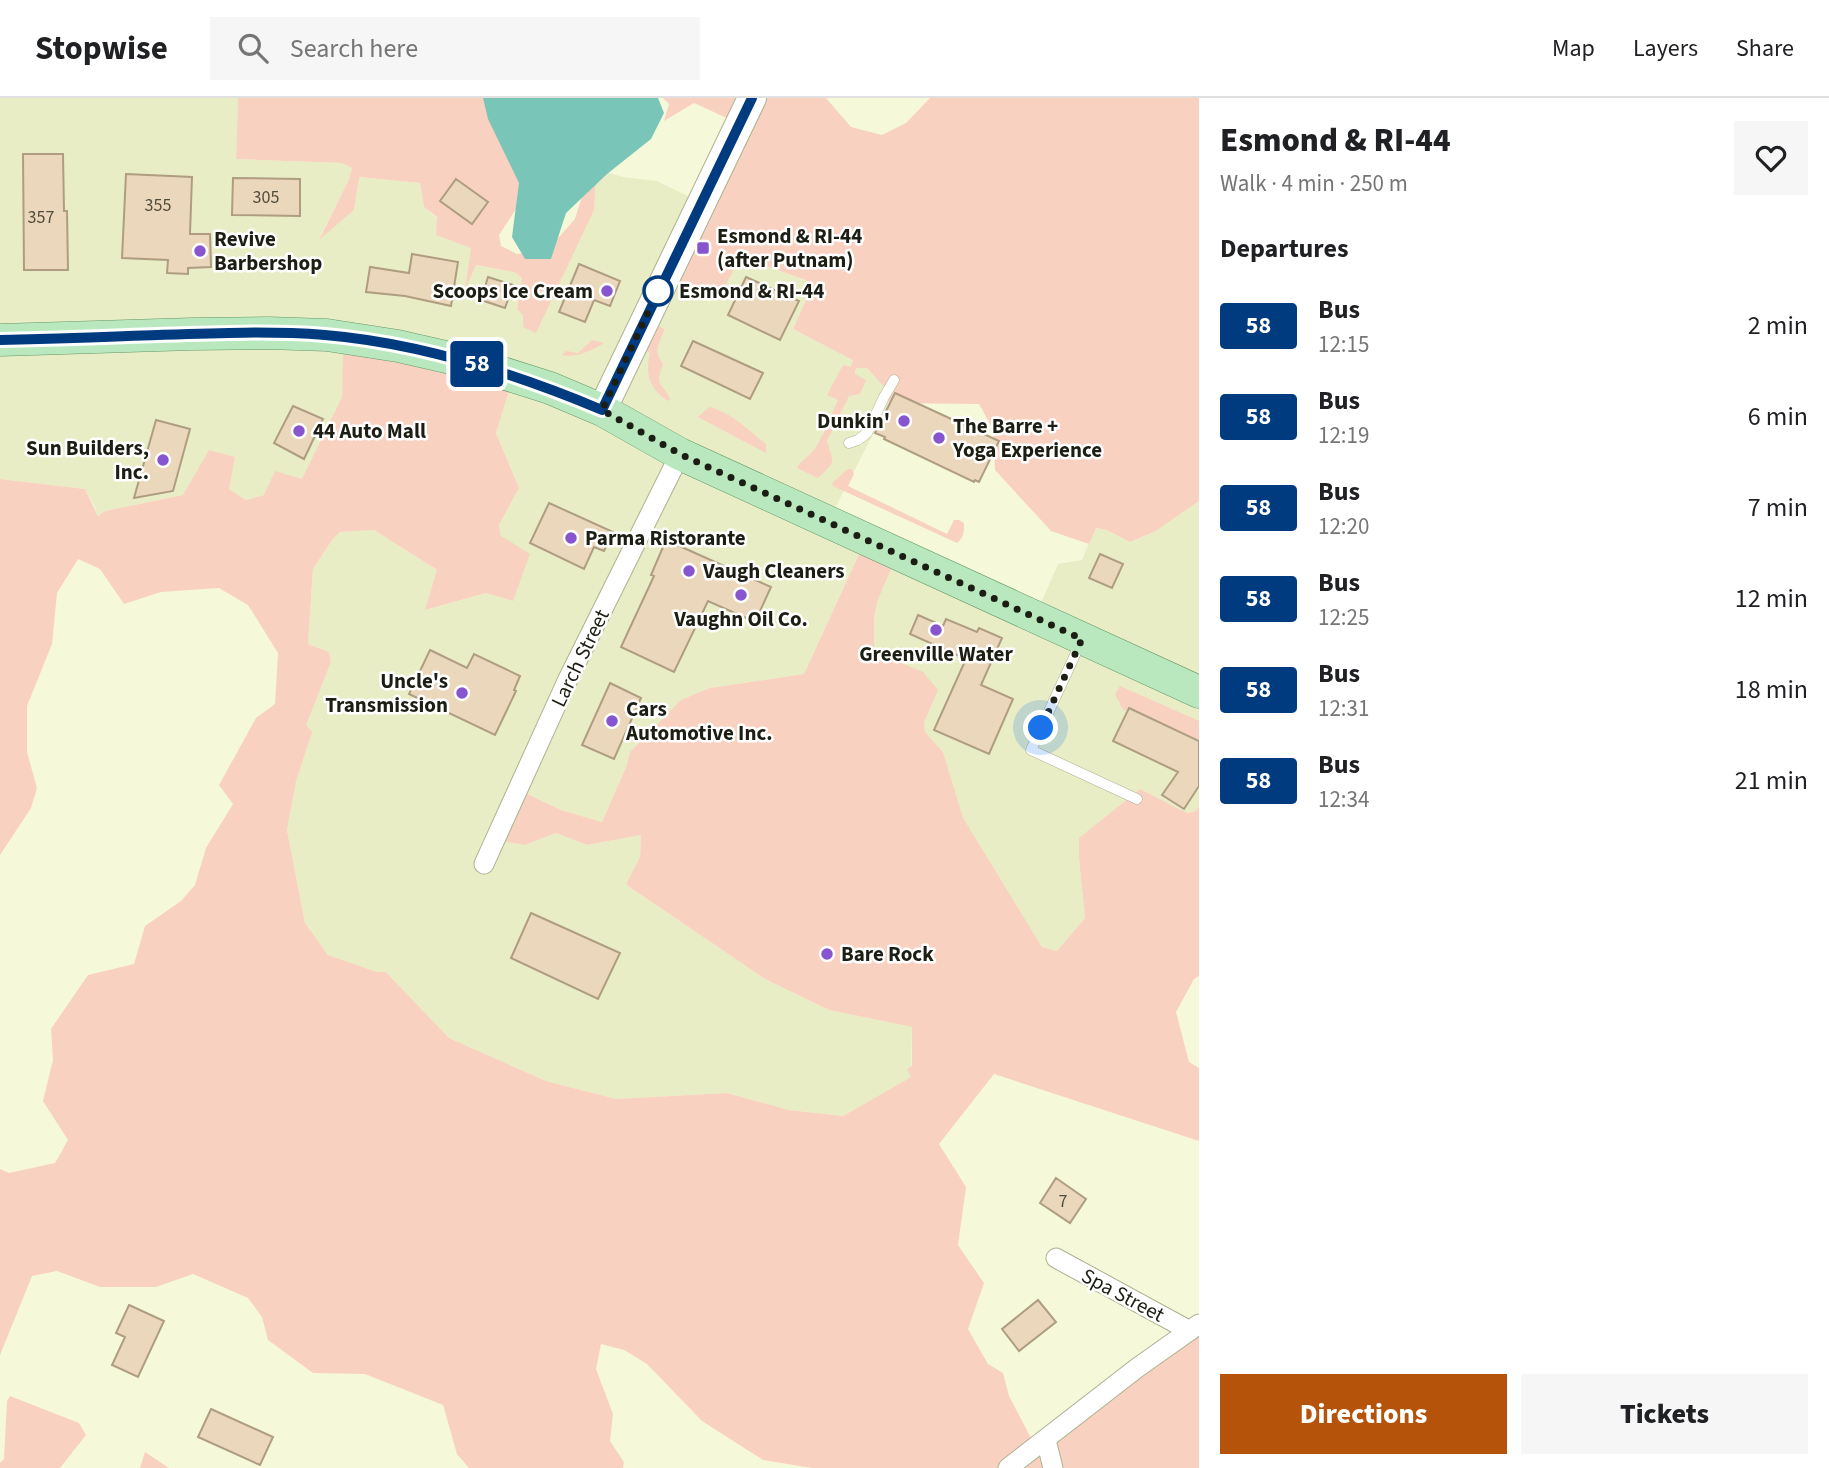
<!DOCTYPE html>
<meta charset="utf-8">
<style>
:root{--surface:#fff;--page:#f6f6f6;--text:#202124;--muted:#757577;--line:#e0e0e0;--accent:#b45309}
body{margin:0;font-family:"Source Sans 3",sans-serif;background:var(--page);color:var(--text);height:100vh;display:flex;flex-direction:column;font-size:26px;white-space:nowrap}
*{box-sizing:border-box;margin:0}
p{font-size:23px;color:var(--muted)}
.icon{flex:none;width:38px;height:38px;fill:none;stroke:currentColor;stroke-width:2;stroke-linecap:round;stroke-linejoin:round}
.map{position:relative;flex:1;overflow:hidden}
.drawer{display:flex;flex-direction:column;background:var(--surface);width:630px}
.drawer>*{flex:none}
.badge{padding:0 14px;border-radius:5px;font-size:24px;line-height:46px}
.you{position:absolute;width:35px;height:35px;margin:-18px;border:5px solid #fff;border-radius:50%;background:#1a73e8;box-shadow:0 0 0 10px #1a73e833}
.map>.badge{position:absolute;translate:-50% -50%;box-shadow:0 0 0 4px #fff}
h2{padding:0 21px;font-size:26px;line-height:63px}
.round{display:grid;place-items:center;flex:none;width:74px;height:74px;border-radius:0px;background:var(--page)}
.head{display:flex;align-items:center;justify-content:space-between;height:119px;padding:0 21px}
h1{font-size:33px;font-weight:800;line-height:52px}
.button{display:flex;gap:14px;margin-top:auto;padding:14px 21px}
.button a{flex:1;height:80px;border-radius:0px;background:var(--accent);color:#fff;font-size:28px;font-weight:800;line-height:80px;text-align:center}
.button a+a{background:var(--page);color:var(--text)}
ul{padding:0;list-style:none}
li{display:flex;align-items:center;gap:21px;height:91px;padding:0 21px}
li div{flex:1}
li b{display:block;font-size:26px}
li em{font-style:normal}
li .badge{min-width:77px;font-weight:700;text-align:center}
header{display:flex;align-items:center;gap:42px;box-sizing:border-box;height:98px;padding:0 35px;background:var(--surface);border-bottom:2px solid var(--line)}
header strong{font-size:33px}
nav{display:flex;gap:38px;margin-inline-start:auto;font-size:24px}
.search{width:490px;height:63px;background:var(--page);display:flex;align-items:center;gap:18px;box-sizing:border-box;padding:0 24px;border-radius:0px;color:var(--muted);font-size:26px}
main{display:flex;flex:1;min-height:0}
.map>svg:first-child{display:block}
.built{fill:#e9edc5}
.green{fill:#f9d1c1}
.water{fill:#79c6b9}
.building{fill:#ebd8bc;stroke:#af9d82;stroke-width:2}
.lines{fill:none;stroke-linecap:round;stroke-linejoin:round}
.service-casing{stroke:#adb192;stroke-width:11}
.minor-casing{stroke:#adb192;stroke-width:21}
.secondary-casing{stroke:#adb192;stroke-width:30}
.primary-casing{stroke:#649867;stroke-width:33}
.service{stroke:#fff;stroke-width:10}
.minor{stroke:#fff;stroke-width:19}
.secondary{stroke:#fff;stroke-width:28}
.primary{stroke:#b9e8bf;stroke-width:32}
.line-casing{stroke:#fff;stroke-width:16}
.line{stroke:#003b80;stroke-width:10}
.walk{stroke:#1d1e13;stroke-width:7;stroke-dasharray:0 12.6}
.poi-dot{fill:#8756ce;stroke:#fff;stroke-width:2.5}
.stop-dot{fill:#fff;stroke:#003b80;stroke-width:3.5}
.labels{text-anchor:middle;stroke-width:5;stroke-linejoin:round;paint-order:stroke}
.number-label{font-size:18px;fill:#504c3d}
.poi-label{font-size:21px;font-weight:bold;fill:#1d1e13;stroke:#fff;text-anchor:start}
.stop-label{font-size:21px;font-weight:bold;fill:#1d1e13;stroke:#fff;text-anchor:start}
.street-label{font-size:21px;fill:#1d1e13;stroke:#fff}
</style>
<header>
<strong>Stopwise</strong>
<div class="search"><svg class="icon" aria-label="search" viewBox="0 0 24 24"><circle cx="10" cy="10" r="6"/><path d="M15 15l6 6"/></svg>Search here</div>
<nav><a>Map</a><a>Layers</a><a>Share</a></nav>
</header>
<main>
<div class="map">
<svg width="1199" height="1370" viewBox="0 0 1199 1370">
<rect width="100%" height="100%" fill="#f5f9d9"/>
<!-- built -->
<path class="built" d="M 0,0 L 238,0 L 236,61 L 342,65 L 352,70 L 349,81 L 319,141 L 354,112 L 358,79 L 420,85 L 424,109 L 472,150 L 465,190 L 476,167 L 514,174 L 522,180 L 517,210 L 523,217 L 523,229 L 596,76 L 602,73 L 623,79 L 657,83 L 698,103 L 740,159 L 806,182 L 809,195 L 793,231 L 853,261 L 854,287 L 856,270 L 867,270 L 885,290 L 889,305 L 831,418 L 866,441 L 804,576 L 710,590 L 630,654 L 626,669 L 602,724 L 561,712 L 517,691 L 525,747 L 556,735 L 588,747 L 641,737 L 640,759 L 626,786 L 631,790 L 765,881 L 829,912 L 912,929 L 911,979 L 843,1018 L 789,1012 L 727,995 L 616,1001 L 546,983 L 449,940 L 386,874 L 377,874 L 328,857 L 305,825 L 287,732 L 305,627 L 331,564 L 329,554 L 308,546 L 313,471 L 332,442 L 340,434 L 374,432 L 438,473 L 426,512 L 486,495 L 501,438 L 499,427 L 519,390 L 496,335 L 510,290 L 344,253 L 342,299 L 302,382 L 264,397 L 246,402 L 229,391 L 183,397 L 105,413 L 98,418 L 94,407 L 85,391 L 0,381 Z
M 1199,403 L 1199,708 L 1196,713 L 1187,715 L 1140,691 L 1079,761 L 1085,820 L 1057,853 L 1042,849 L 962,720 L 943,654 L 925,634 L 924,624 L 874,554 L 874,520 L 877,504 L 898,455 L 1035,519 L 1058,466 L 1082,462 L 1095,430 L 1107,432 L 1130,444 L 1156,433 Z"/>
<!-- green -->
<path class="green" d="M 238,0 L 486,0 L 515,60 L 522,102 L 499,137 L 501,148 L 517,156 L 542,152 L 560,138 L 575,121 L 587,82 L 596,76 L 594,112 L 536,235 L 523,229 L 523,217 L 517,211 L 522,180 L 514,174 L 476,167 L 465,192 L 471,150 L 436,137 L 437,119 L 424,109 L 420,85 L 359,79 L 354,112 L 319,142 L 349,81 L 352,70 L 342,65 L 236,61 Z
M 663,0 L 826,0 L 851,29 L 882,37 L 906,25 L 930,0 L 1199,0 L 1199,403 L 1156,433 L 1130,444 L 1107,432 L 1096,430 L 1089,446 L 1051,433 L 995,372 L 993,331 L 979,306 L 889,305 L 885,290 L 867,270 L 856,270 L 855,276 L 866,282 L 860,296 L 849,298 L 827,343 C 834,366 836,363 818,380 L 797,370 C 801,361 811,358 816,349 C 825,334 831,317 838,302 L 827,297 L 843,267 L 851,269 L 853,262 L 793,231 L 809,195 L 806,182 L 740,159 L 719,200 L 673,179 L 731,22 L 694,5 L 664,23 L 669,6 Z
M 658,227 L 664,231 C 663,239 655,249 658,257 C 659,260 661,263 663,266 C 654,290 663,284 670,301 L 668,303 C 649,291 645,276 650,255 L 646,253 Z
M 592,242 L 604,245 C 592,253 575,260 562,257 L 566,253 L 578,255 Z
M 385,250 L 510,290 L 496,335 L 519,390 L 499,427 L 501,438 L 530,456 L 513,503 L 486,495 L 425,512 L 437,472 L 374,432 L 340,434 L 332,442 L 313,471 L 308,546 L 329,554 L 331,564 L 306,627 L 312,634 L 296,683 L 287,732 L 305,825 L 328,857 L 377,874 L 386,874 L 449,940 L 546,983 L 616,1001 L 727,995 L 789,1012 L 843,1018 L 911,979 L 907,971 L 912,968 L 912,929 L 829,912 L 765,881 L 631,790 L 626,786 L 640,759 L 641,737 L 587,747 L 556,735 L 525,747 L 502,743 L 517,691 L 561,712 L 602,724 L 626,669 L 630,654 L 681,602 L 710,590 L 804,576 L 866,441 L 898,455 L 877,504 L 874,520 L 874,554 L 923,574 L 938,592 L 924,624 L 925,634 L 943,654 L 963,720 L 1042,849 L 1057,853 L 1085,820 L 1079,761 L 1079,740 L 1140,691 L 1187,715 L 1196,713 L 1199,708 L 1199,878 L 1194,881 L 1176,914 L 1189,964 L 1199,970 L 1199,1043 L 994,976 L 939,1046 L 966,1089 L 958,1147 L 984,1185 L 968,1231 L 988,1266 L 1003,1275 L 1009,1298 L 1031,1340 L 1199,1225 L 1199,1370 L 812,1370 L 763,1362 L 702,1323 L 647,1266 L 624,1252 L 601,1246 L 596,1271 L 613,1316 L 610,1343 L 624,1364 L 623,1370 L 469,1370 L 457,1356 L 443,1307 L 365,1276 L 313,1275 L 268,1242 L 262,1219 L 248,1200 L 193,1176 L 156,1189 L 100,1189 L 57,1173 L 32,1178 L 0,1257 L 0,1071 L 9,1075 L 55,1065 L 68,1042 L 43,1003 L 53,962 L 51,931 L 88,877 L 134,866 L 145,828 L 181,803 L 195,787 L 206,750 L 233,706 L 219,687 L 256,620 L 275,606 L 278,555 L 248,507 L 219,490 L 161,494 L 124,506 L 100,471 L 78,461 L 57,495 L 52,546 L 27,608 L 27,654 L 37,690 L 31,710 L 0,757 L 0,381 L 85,391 L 98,418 L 105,413 L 183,397 L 209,352 L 235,359 L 229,391 L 246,402 L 264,397 L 275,373 L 302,381 L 342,299 L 343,254 Z
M 709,309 C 731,314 748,332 766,346 L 766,355 L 698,319 Z
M 848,371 L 852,371 L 854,376 L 848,388 L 947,436 L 954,422 L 959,422 L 964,425 C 964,434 964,440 957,445 L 833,388 L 832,385 Z
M 1120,588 L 1199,623 L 1199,642 L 1129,609 L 1126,613 L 1123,612 L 1115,596 Z
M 10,1298 L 79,1325 L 86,1337 L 60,1370 L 0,1370 L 0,1365 L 4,1361 L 7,1303 Z
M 145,1354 L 169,1370 L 140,1370 Z"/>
<!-- water -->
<path class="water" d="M 483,0 L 658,0 L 664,15 L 651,41 L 607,76 L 566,115 L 551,161 L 525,161 L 512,139 L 519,85 L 488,21 Z"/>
<!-- building -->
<path class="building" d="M 23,56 L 63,56 L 64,113 L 67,113 L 68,172 L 24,172 Z
M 126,76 L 192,79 L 190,136 L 210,136 L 211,169 L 188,170 L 188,176 L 167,175 L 168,162 L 122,160 Z
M 233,80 L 300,81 L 300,118 L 232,117 Z
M 456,81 L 488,104 L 472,126 L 440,103 Z
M 412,156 L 458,164 L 451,208 L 405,198 L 366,194 L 370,169 L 409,175 Z
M 579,166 L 620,183 L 610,208 L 594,202 L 585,224 L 559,214 Z
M 488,179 L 513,187 L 505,210 L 481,202 Z
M 746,179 L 799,203 L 780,242 L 728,217 Z
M 693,243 L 763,275 L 750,301 L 681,268 Z
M 895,295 L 999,343 L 979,384 L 975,382 L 974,384 L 884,341 L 885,339 L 875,335 Z
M 293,308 L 323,321 L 304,361 L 274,345 Z
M 156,322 L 190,331 L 173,393 L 134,400 Z
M 549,405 L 613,434 L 604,453 L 594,449 L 584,471 L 530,445 Z
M 666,442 L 771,489 L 755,524 L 708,503 L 674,574 L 621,549 L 654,478 L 651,477 Z
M 1100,456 L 1123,466 L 1112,490 L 1089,480 Z
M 918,517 L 943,528 L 946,521 L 977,534 L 979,530 L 1002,540 L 981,587 L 1013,601 L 989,656 L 934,632 L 966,561 L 910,536 Z
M 430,552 L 467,570 L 474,556 L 520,578 L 514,592 L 516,593 L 495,637 L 409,596 Z
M 610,585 L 641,600 L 614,661 L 582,647 Z
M 1129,610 L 1199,643 L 1199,688 L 1184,711 L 1162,697 L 1178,674 L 1113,643 Z
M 531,815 L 620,855 L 598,901 L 511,860 Z
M 1056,1080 L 1086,1101 L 1070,1125 L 1040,1105 Z
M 1038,1202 L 1056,1224 L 1019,1253 L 1002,1231 Z
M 129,1207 L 164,1223 L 138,1279 L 112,1267 L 125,1239 L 116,1235 Z
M 211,1311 L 273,1339 L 260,1367 L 198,1339 Z"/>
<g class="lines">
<!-- service casing -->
<g class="service-casing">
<path id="service" d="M 849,345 L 858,342 L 867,335 L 884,299 L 894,282
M 1081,544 L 1031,652 L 1137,701"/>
</g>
<!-- minor casing -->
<g class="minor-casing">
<path id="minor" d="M 484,766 L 568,581 L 680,356
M 1056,1160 L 1190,1233
M 1046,1342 L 1053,1370
M 1008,1370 L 1137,1270 L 1199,1226"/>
</g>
<!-- secondary casing -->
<g class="secondary-casing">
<path id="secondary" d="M 602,312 L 752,0"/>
</g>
<!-- primary casing -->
<g class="primary-casing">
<path id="primary" d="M 0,242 L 192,236 L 268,235 L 327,237 L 398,248 L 468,264 L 550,290 L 602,312 L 680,356 L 1199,594"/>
</g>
<!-- service -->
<use href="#service" class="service"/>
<!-- minor -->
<use href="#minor" class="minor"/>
<!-- secondary -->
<use href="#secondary" class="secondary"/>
<!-- primary -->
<use href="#primary" class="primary"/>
</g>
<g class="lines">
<!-- line casing -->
<g class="line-casing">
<path id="line" d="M 0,242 C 43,241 85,240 128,238 C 193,236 260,232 325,237 C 421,245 514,275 602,312 L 752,0"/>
</g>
<!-- line -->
<use href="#line" class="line"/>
<!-- walk -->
<path class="walk" d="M 658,193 L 602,312 L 680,356 L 1082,541 L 1041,630"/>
</g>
<!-- markers -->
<g class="poi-dot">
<rect x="696" y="143" width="14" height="14" rx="3.5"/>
<circle cx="200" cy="153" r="7"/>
<circle cx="607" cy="193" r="7"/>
<circle cx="904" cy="323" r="7"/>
<circle cx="299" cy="333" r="7"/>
<circle cx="939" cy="340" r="7"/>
<circle cx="163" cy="362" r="7"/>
<circle cx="571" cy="440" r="7"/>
<circle cx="689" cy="473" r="7"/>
<circle cx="741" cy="497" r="7"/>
<circle cx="936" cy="532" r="7"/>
<circle cx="462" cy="595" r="7"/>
<circle cx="612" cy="623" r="7"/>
<circle cx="827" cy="856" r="7"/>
</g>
<circle class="stop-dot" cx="658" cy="193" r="14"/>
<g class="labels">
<!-- number labels -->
<g class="number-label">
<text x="266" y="105">305</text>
<text x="158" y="113">355</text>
<text x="41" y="125">357</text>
<text x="1063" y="1109">7</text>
</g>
<!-- poi labels -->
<g class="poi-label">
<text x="717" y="145">Esmond &amp; RI-44<tspan x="717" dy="24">(after Putnam)</tspan></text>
<text x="214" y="148">Revive<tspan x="214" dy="24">Barbershop</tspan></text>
<text x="593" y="200" text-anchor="end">Scoops Ice Cream</text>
<text x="890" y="330" text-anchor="end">Dunkin'</text>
<text x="953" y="335">The Barre +<tspan x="953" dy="24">Yoga Experience</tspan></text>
<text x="313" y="340">44 Auto Mall</text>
<text x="149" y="357" text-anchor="end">Sun Builders,<tspan x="149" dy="24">Inc.</tspan></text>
<text x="585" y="447">Parma Ristorante</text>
<text x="703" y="480">Vaugh Cleaners</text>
<text x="741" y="528" text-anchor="middle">Vaughn Oil Co.</text>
<text x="936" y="563" text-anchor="middle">Greenville Water</text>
<text x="448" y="590" text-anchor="end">Uncle's<tspan x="448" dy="24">Transmission</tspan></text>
<text x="626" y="618">Cars<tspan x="626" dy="24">Automotive Inc.</tspan></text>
<text x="841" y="863">Bare Rock</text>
</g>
<!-- stop labels -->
<g class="stop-label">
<text x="679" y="200">Esmond &amp; RI-44</text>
</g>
<!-- street labels -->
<g class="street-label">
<text transform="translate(580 560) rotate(-64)" y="7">Larch Street</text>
<text transform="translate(1123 1197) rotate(28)" y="7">Spa Street</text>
</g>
</g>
</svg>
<div class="you" style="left:1041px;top:630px"></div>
<b class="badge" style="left:477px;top:266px;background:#003b80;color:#fff">58</b>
</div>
<section class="drawer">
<div class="head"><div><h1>Esmond &amp; RI-44</h1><p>Walk · 4 min · 250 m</p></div><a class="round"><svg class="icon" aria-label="heart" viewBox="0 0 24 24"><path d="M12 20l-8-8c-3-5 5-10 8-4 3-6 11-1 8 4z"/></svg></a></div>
<h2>Departures</h2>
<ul>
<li><span class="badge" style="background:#003b80;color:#fff">58</span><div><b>Bus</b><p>12:15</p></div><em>2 min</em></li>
<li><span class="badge" style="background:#003b80;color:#fff">58</span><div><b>Bus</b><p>12:19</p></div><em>6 min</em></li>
<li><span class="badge" style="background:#003b80;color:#fff">58</span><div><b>Bus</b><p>12:20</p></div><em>7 min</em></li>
<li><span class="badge" style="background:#003b80;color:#fff">58</span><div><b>Bus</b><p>12:25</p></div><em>12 min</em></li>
<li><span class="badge" style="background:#003b80;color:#fff">58</span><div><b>Bus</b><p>12:31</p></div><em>18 min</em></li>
<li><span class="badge" style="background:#003b80;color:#fff">58</span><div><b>Bus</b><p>12:34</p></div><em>21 min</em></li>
</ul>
<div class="button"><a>Directions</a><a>Tickets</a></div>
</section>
</main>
